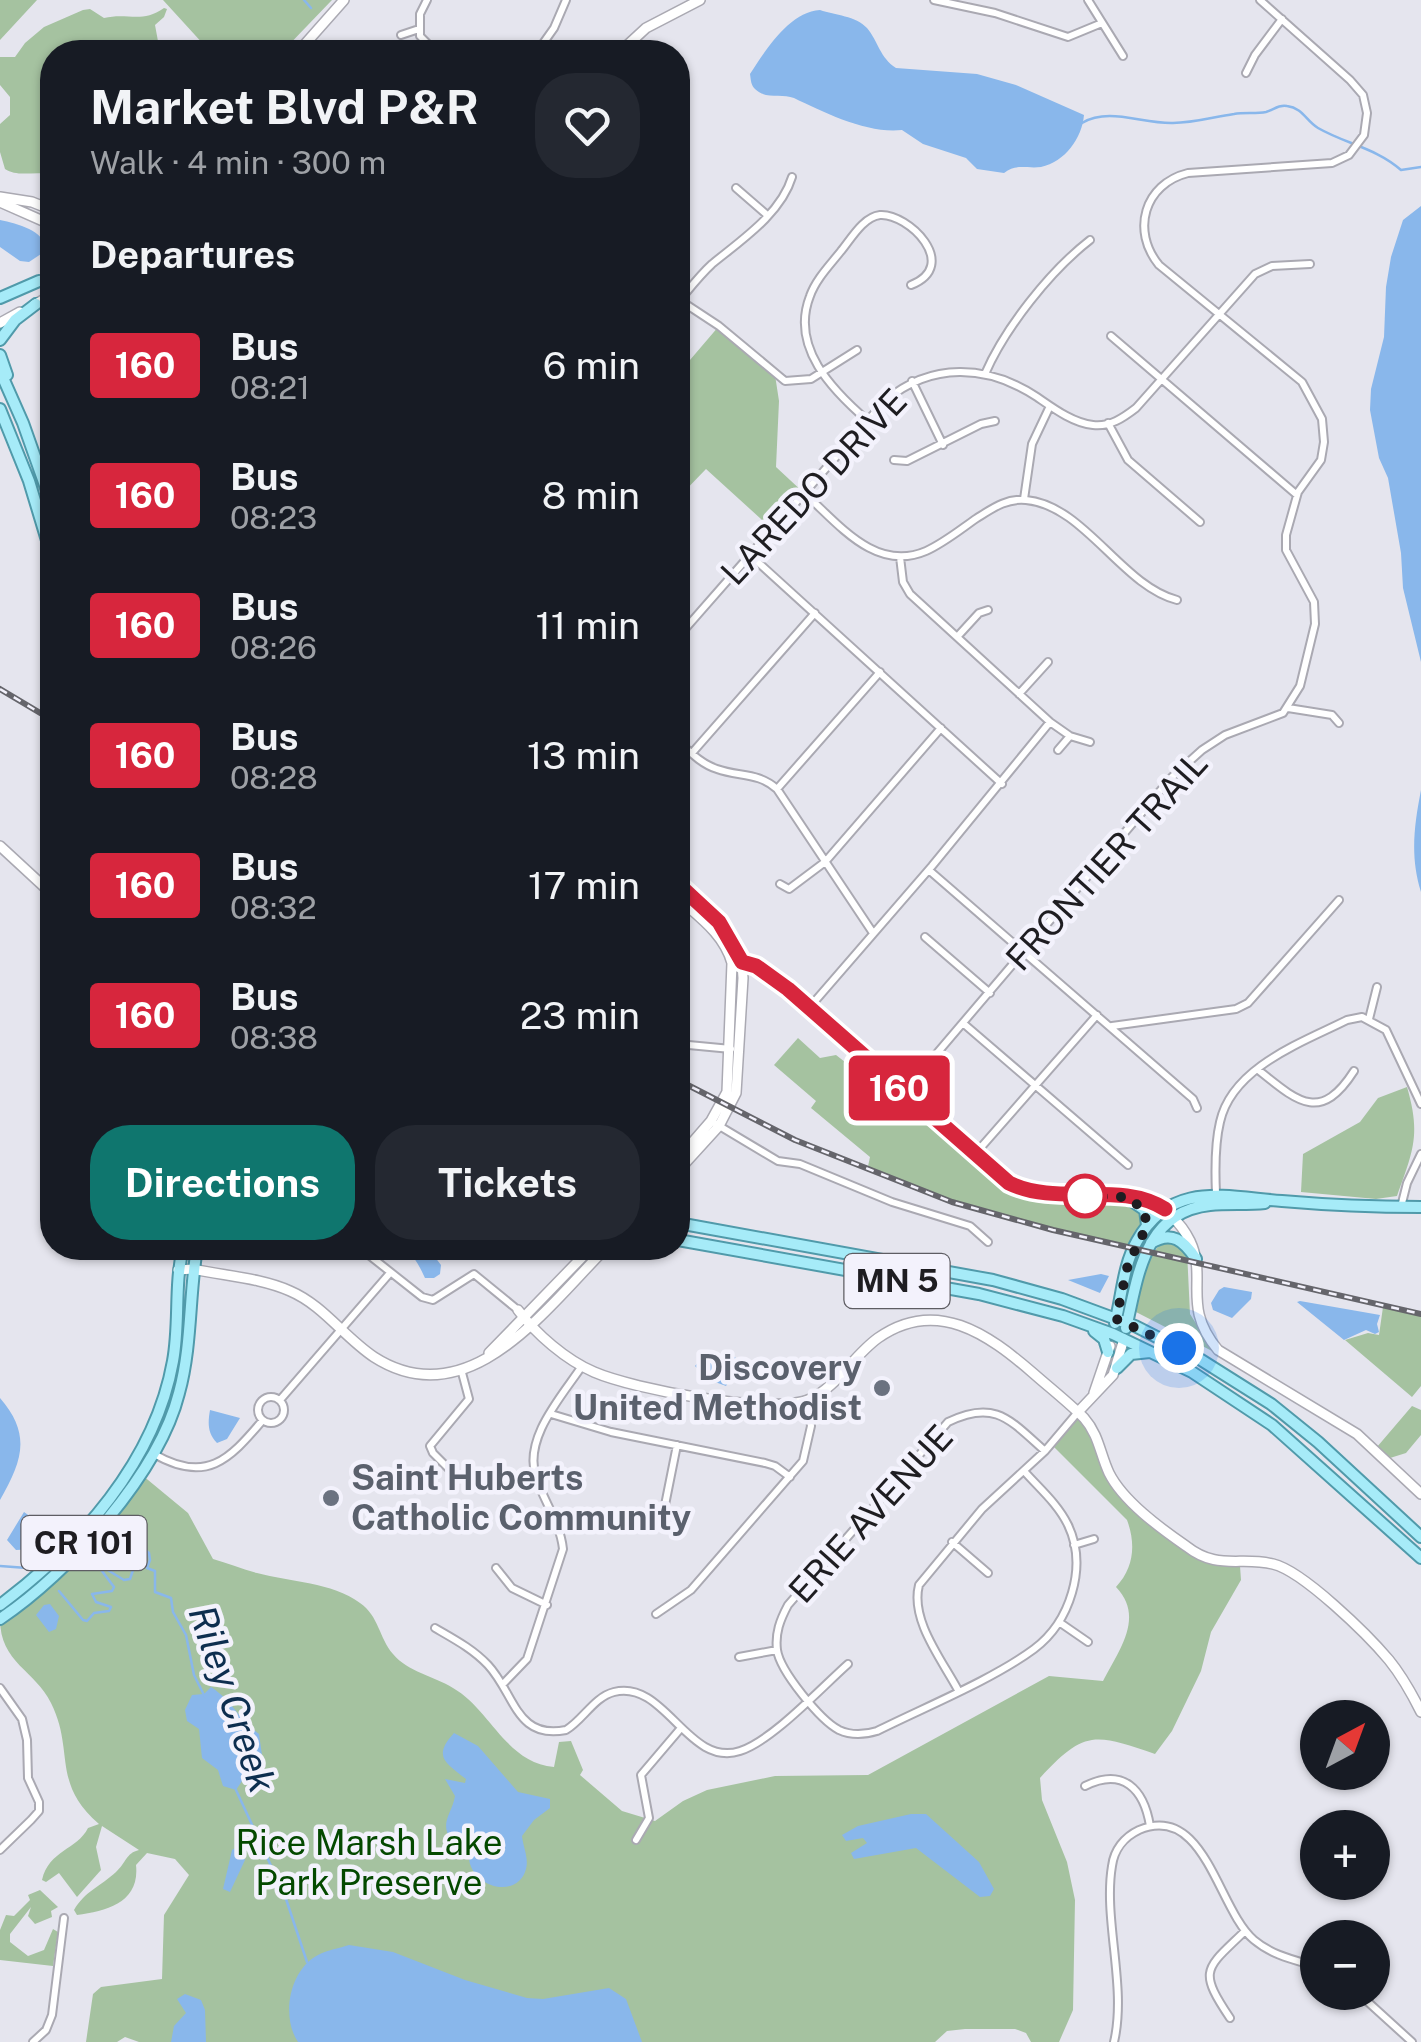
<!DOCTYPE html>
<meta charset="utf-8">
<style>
:root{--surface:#171b24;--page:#242831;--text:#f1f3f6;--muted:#9ea1a6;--accent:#0f766e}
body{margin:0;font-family:"Public Sans",sans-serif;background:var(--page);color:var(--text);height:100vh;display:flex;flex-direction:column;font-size:38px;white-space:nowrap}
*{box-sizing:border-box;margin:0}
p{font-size:32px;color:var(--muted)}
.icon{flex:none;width:55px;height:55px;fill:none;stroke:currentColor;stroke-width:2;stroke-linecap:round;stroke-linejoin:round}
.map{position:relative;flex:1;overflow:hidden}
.sheet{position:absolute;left:40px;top:40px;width:650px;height:1220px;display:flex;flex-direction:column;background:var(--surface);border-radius:40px;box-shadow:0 2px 8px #0004}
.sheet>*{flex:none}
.badge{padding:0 20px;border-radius:8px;font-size:35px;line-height:65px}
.needle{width:65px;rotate:41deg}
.fabs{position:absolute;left:1300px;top:1700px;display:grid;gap:20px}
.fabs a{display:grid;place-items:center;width:90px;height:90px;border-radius:50%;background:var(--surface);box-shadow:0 2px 8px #0004;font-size:50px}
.you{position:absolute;width:50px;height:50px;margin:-25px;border:8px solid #fff;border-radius:50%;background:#1a73e8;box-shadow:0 0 0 15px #1a73e833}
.map>.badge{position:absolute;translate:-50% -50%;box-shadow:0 0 0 5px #fff}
h2{padding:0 50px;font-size:38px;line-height:90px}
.round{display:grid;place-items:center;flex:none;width:105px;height:105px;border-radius:40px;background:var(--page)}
.summary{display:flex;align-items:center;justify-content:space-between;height:170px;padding:0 50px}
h1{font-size:48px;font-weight:700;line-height:75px}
.cta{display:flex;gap:20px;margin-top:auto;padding:20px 50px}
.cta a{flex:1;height:115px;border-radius:40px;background:var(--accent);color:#fff;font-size:40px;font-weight:700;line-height:115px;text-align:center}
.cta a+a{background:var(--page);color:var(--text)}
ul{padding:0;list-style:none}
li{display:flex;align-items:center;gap:30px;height:130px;padding:0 50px}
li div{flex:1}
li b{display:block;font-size:38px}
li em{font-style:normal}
li .badge{min-width:110px;font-weight:700;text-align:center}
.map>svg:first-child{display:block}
.green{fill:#a5c2a0}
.water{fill:#89b7eb}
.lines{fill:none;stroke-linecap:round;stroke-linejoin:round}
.stream{stroke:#89b7eb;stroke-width:2.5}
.street-casing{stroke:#aaa9b2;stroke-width:10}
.secondary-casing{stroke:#aaa9b2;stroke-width:12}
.primary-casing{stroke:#509aaa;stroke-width:14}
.street{stroke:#fff;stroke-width:6}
.secondary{stroke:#fff;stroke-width:9}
.primary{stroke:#a6ebf8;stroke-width:10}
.rail-casing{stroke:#65656b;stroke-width:6}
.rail{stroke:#f3f2fc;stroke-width:2.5;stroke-dasharray:8;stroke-linecap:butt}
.line-casing{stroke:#fff;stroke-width:22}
.line{stroke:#d7263d;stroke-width:15}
.walk{stroke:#1e1d21;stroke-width:10;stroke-dasharray:0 18}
.stop-dot{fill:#fff;stroke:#d7263d;stroke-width:5}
.worship-dot{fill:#6b7280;stroke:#f3f2fc;stroke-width:4}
.labels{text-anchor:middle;stroke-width:9;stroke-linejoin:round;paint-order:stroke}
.shield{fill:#f3f2fc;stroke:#5e5d63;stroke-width:2.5}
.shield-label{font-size:32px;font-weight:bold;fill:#1e1d21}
.street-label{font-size:35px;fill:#1e1d21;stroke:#f3f2fc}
.worship-label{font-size:35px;font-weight:bold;fill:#5b616d;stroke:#f3f2fc;text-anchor:end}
.park-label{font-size:35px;fill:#044900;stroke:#f3f2fc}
.water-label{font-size:38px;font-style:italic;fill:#0d2e4f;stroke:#f3f2fc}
</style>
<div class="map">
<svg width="1421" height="2042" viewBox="0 0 1421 2042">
<rect width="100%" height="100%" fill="#e5e5ee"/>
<!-- green -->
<path class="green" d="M 0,0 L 37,0 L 0,40 Z
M 163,0 L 332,0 L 282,52 L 206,52 L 205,46 Z
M 164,8 L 167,9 L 164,17 L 155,25 L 160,52 L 52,52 L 52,175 C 37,170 18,178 5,169 L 0,152 L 0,124 L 10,115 L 10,97 L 0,85 L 0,57 L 15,57 L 25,43 L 44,27 L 83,10 L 90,9 L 104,18 C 128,12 141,24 164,8 Z
M 719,326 L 775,375 L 779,401 L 776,467 L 804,493 L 772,529 L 706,469 L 678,498 L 678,374 Z
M 798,1038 L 820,1058 L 836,1055 L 845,1062 L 856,1050 L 1009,1183 L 1058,1195 L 1137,1203 L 1146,1227 L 1133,1248 L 995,1215 L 867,1171 L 870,1157 L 811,1108 L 816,1101 L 774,1065 Z
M 1407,1087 C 1421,1135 1413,1151 1397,1196 L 1376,1199 L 1301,1192 L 1303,1154 L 1360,1122 L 1378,1098 Z
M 1175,1238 L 1187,1251 L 1190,1314 L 1214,1352 L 1136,1312 C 1143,1285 1144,1244 1175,1238 Z
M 1383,1307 L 1421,1316 L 1421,1386 L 1412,1397 L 1345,1340 L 1368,1333 L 1379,1335 Z
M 1412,1406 L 1421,1410 L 1421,1435 L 1406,1453 L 1390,1458 L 1377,1447 Z
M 1078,1412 C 1118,1486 1150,1549 1240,1566 L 1241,1580 L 1211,1632 L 1201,1671 L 1172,1731 L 1155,1754 C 1095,1734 1085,1729 1040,1778 L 1042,1800 L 1067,1862 L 1075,1900 L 1073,2010 L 1059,2042 L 1031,2042 L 1026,2033 L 1015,2029 L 965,2029 L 947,2031 L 935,2042 L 139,2042 L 125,2037 L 117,2042 L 86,2042 L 93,1994 L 101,1987 L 162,1979 L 164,1915 L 189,1875 L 175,1859 L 147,1853 L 136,1865 C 140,1902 108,1911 77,1915 L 74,1910 C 85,1891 101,1886 116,1872 C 126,1863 126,1853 139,1850 L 102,1826 L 96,1847 L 101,1870 L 77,1897 L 59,1873 L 46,1882 L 42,1880 C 49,1850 77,1850 88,1828 L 99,1824 C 51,1783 75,1751 51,1703 C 35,1670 0,1663 0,1619 L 45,1583 L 142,1475 L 188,1513 L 213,1559 C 227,1563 242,1569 257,1573 C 290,1582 332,1582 360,1603 C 379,1616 379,1638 393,1654 C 408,1672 434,1676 453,1688 C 491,1710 505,1762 554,1767 L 559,1742 L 571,1741 L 583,1770 L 580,1775 L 622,1811 L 655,1821 L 683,1801 L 707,1790 L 775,1776 L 868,1775 L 1049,1676 L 1103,1681 C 1119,1650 1145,1617 1116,1587 C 1134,1568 1136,1544 1127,1520 L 1053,1446 Z
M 40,1890 L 58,1907 L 51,1911 L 52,1917 L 35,1924 L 28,1916 L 31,1907 L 10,1934 L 10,1942 L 28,1956 L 44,1950 L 53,1929 L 58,1932 L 53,1966 L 0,1960 L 0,1930 L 6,1915 L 14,1916 L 30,1900 L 28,1895 Z"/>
<!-- water -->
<path class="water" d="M 820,10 C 835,15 856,16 867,28 C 878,41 880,58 896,68 L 977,74 L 1016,85 L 1084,115 C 1082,138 1065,162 1041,167 C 1026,169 1017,163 1004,173 L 977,169 L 966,158 L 923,144 L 902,130 C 868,134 825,113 794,98 C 782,93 766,100 755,89 C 751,85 751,81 750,74 C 765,51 789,12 820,10 Z
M 1421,206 L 1421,662 L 1403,588 L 1401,553 L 1388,478 L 1379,458 L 1370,410 L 1371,389 L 1384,337 L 1386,287 L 1391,257 L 1403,220 Z
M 0,220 C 18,224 44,230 47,250 L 29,262 L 20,261 L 0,247 Z
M 1421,790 L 1421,892 C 1410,857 1414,826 1421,790 Z
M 397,1248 L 428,1248 L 441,1265 L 440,1274 L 434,1278 L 425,1278 C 418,1263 413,1252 397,1248 Z
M 1101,1274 L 1109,1276 L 1100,1293 L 1068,1280 Z
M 1224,1287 L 1252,1292 L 1251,1299 L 1232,1318 L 1213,1310 L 1211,1303 L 1219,1290 Z
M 1300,1301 L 1380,1315 L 1377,1324 L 1379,1332 L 1375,1334 L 1366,1330 L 1344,1340 L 1297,1302 Z
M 717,1354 L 725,1358 L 732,1355 L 741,1362 L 726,1386 L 707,1379 L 695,1366 L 700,1360 Z
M 0,1398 C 32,1435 22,1461 0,1500 Z
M 210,1410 L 240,1418 L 227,1439 L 217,1443 C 207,1433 208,1422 210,1410 Z
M 24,1512 L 52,1532 L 36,1549 L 16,1550 L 7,1540 Z
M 50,1604 L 59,1616 L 56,1629 L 49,1632 L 36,1615 L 44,1605 Z
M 211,1687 C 235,1703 237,1718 259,1734 L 263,1762 L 246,1775 L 236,1790 L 223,1786 L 218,1770 L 202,1758 L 199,1729 L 187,1721 L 185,1710 L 192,1695 L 204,1694 Z
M 454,1733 L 478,1746 L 518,1792 L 550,1799 L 550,1808 L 534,1820 L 522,1836 C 523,1847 529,1858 526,1869 C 518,1898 478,1889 470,1864 C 468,1857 470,1847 469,1839 L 460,1842 L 450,1839 C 440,1821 452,1814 455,1796 L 445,1779 L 465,1783 L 466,1779 C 446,1763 432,1757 454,1733 Z
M 911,1814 L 926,1814 L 979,1862 L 994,1889 L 990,1896 L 980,1897 L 916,1848 L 854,1859 L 851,1853 L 867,1843 L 863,1838 L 846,1841 L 842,1835 L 858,1826 Z
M 237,1847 L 245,1860 L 230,1892 L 223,1889 L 232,1850 Z
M 349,1945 L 393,1952 L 465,1980 L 527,1998 L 543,1999 L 609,1988 L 626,1999 L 642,2042 L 298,2042 C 281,2017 289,1970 318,1955 C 327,1950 340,1948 349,1945 Z
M 185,1994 L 201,2000 L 205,2010 L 206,2042 L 171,2042 L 174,2026 L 186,2013 L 177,1999 Z"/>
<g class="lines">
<!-- stream -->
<path class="stream" d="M 304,0 L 311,8
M 1082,123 C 1109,107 1142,124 1173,123 C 1194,123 1213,117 1234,114 C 1244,112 1256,114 1266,112 C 1274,110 1278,104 1287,106 C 1303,108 1306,121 1318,128 C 1346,144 1376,148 1401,170 L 1421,167
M 0,1566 L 27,1568
M 59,1591 L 83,1620 L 87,1621 L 94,1613 L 109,1611 L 111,1607 L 96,1602 L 92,1594 L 112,1591 L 114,1587 L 102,1571 L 106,1569 L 124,1580 L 130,1579 L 133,1570 L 121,1556 L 136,1543 L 149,1553 L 150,1560 L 147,1568 L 155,1571 L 155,1592 L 171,1598 L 173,1612 L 186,1635 L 194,1675 L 205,1697
M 236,1790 L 285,1896 L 307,1962"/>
<!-- street casing -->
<g class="street-casing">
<path id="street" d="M 427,0 L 420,14 L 420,36 L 436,52
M 934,0 L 995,13 L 1068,37 L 1102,23
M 1088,0 L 1123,56
M 401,35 L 419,29
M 537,52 L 554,28 L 566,0
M 1246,73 L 1255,55 L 1282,19
M 736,188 L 766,214
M 678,299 L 719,326 L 785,381 L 811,379 L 857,350
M 680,300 C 690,288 700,275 712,264 C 740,241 781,214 792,177
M 1111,336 L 1297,495
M 985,374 C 1005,328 1050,271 1090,240
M 912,381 L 943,445
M 868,421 C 832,390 790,347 810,296 C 816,279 830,265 841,251 C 851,239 863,217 880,215 C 908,213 961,265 911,285
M 1108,423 L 1128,460 L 1200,522
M 894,460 L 907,461 L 981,424 L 995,421
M 804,493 C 838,523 875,573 926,551 C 944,543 961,529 977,518 C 993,508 1007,498 1026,500 C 1084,505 1122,586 1177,600
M 1024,499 L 1032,444 L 1050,406
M 750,555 L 1002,784
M 900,557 L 903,582 L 910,594 L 1050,722 L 1070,736 L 1090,742
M 678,637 L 885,401 C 931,362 987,364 1037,397 C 1053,408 1073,423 1093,425 C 1110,427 1123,418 1136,408 L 1255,274 L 1272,266 L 1310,264
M 957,637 L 979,613 L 988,610
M 1019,694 L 1048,662
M 1288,708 L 1332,715 L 1339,723
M 678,741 C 689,751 701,764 717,769 C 739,777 758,772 777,789 L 873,933
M 1058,750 L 1070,736
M 692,753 L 815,613
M 777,789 L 880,672
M 930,871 L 1193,1099 L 1197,1108
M 780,884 L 789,889 L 825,862 L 941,728
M 925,937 L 990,993
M 809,1008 L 932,866 L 1050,722
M 1369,1019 L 1377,987
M 964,1024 L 1128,1165
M 1112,1026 L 1236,1009 L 1248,1003 L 1339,900
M 678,1044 L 731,1049
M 1257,1069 C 1297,1101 1320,1124 1354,1071
M 904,1092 L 1172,777 L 1202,750 L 1225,735 L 1283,713 L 1300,686 L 1315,624 L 1314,602 L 1286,550 L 1286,535 L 1298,492 L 1321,460 L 1324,442 L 1322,419 L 1302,382 L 1159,265 C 1131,231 1144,184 1188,173 L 1332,163 L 1349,155 L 1364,135 L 1367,113 L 1363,95 L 1350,80 L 1260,0
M 711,1121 L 778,1161 L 800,1164 L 892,1202 L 970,1226 L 988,1242
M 976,1153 L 1097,1015
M 1216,1193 C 1215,1171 1215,1143 1220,1122 C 1232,1067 1303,1042 1347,1020 L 1362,1017 L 1386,1030 L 1421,1104
M 1401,1207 L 1407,1183 L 1421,1154
M 360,1248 L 422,1297 L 433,1300 L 474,1274 L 518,1310
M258 1410a13 13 0 1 1 26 0a13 13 0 1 1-26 0Z
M 280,1400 L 390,1273
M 551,1414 L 611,1432 L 765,1463 L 775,1466 L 790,1477
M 154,1454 C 206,1484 229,1460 262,1421
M 1024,1471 C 1039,1488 1058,1504 1068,1525 C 1088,1567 1070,1622 1034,1649 C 992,1680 925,1707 877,1731 C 864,1735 852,1736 839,1730 C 820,1720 780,1671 777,1650 C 775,1633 780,1620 788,1605 L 948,1422 C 995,1399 1010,1420 1045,1451
M 455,1475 L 433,1453 L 430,1446 L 469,1399 L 461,1369
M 515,1476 L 535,1474
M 665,1505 L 677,1445
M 952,1542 L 988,1573
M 1074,1545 L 1094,1539
M 496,1568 L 512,1588 L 547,1605
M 656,1614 L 691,1590 L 803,1461 L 811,1426 L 807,1400
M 1059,1622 L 1088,1642
M 435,1628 C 454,1639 473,1649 488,1665 C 515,1694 516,1740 566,1730 C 583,1720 594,1697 614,1692 C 665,1679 688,1768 740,1751 C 772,1741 822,1687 848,1664
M 739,1657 L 777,1650
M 503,1684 L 527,1659 L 563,1549 C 560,1522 544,1502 536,1477 C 523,1438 562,1396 582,1366
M 0,1688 L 22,1719 L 27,1740 L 28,1778 L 39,1802 L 39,1811 L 31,1820 L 0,1850
M 958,1690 C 942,1660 910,1620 919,1585 L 982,1509 L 1045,1451 L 1078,1412
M 1085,1786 C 1123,1767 1144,1789 1150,1826
M 636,1840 L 649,1818 L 641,1775 L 681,1728
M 1357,1992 L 1412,2042
M 1230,2018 C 1197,1969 1206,1969 1245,1931
M 33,2042 L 46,2030 L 52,2015 L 64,1918
M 1114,2042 C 1127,1987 1103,1919 1112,1866 C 1114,1850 1124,1837 1139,1830 C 1205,1802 1218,1910 1254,1940 C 1273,1956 1295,1960 1318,1967"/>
</g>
<!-- secondary casing -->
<g class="secondary-casing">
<path id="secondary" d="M 298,52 L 344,0
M 620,52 L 646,28 L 700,0
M 0,197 L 32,202 L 52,210
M 0,202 L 52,225
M 37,282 L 52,275
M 34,305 L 52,295
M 0,323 L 20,312
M 0,846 L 52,894
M 678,884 C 707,911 742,935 743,978 L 736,1093 L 719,1126 L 678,1171
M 678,898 C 699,917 724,934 732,963 L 727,1092 L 711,1121 L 678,1159
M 732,963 L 750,963 L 788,989 L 1009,1183 C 1069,1213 1154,1168 1190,1241 C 1208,1279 1181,1306 1218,1350 L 1357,1434 L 1421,1494
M 178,1270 L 193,1269 C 225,1276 261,1278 290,1291 C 323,1305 344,1337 374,1357 C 469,1418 547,1307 606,1248
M 518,1310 C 536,1334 566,1360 594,1372 C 633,1389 772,1416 810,1399 C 837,1387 853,1356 878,1338 C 936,1297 988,1334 1033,1373 C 1050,1388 1068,1402 1084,1418 C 1099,1435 1100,1454 1109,1473 C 1123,1501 1160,1528 1186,1546 C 1218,1571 1239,1556 1273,1564 C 1303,1571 1368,1635 1389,1660 C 1402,1676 1412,1694 1421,1712
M 489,1353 L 590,1249
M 1094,1393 L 1110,1346
M 1078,1412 L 1113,1375 L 1124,1339"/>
</g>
<!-- primary casing -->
<g class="primary-casing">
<path id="primary" d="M 0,298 L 39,281
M 0,340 L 15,320 L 36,304
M 0,355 L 7,375
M 0,371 L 23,423 L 52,505
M 0,409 L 29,481 L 52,557
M 1126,1197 L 1145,1210 L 1147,1225
M 678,1223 L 993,1280 L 1062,1299 L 1135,1326 L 1198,1358 L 1271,1404 L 1318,1442 L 1421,1537
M 678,1240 L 979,1294 L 1063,1316 L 1113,1334 L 1192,1372 L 1272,1425 L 1421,1558
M 1151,1243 C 1172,1230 1184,1241 1196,1259
M 586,1253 L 589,1248
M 1115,1323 C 1122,1296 1123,1265 1137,1241 C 1171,1180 1226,1197 1282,1201 C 1328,1205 1375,1207 1421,1207
M 1126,1328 C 1138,1276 1144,1212 1210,1205 C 1228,1203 1247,1205 1265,1203
M 1094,1331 L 1104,1339 L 1108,1352
M 1117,1368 L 1131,1354 L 1150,1352
M 0,1605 C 80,1545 155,1462 173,1361 C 180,1323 174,1286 183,1248
M 0,1619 C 68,1574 159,1473 179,1393 C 192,1346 189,1296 197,1248"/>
</g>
<!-- street -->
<use href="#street" class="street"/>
<!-- secondary -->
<use href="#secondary" class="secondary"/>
<!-- primary -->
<use href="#primary" class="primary"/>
<!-- rail casing -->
<g class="rail-casing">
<path id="rail" d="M 0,689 L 52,720
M 678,1080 L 795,1140 L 952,1202 L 1053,1230 L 1421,1314"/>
</g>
<!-- rail -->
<use href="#rail" class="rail"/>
</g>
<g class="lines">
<!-- line casing -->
<g class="line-casing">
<path id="line" d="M 678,884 L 719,922 L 742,962 L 756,966 L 788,989 L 1009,1183 C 1058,1207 1120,1180 1165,1209"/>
</g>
<!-- line -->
<use href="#line" class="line"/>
<!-- walk -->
<path class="walk" d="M 1085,1196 L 1126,1197 L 1145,1210 L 1146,1228 L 1128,1264 L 1116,1319 L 1179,1348"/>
</g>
<!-- markers -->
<circle class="stop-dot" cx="1085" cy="1196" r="20"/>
<g class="worship-dot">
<circle cx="882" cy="1388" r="10"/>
<circle cx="331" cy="1498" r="10"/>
</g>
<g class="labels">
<!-- shield labels -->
<g class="shield">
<rect x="844.5" y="1254" width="105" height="54" rx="8"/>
<rect x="21.5" y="1516" width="125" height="54" rx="8"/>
</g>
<g class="shield-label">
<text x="897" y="1292">MN 5</text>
<text x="84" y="1554">CR 101</text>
</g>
<!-- street labels -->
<g class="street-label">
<text transform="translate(814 487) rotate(-47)" y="12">LAREDO DRIVE</text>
<text transform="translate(1107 861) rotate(-48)" y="12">FRONTIER TRAIL</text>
<text transform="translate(871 1514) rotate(-48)" y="12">ERIE AVENUE</text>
</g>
<!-- worship labels -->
<g class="worship-label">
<text x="862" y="1380">Discovery<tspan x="862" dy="40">United Methodist</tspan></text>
<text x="351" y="1490" text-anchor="start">Saint Huberts<tspan x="351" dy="40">Catholic Community</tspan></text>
</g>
<!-- park labels -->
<g class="park-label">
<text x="369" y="1855">Rice Marsh Lake<tspan x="369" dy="40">Park Preserve</tspan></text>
</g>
<!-- water labels -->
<g class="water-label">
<text transform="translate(232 1699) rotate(71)" y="13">Riley Creek</text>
</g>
</g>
</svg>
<div class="fabs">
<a><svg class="needle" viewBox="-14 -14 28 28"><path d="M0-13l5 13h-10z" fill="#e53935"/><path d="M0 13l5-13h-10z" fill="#9ea1a6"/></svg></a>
<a>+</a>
<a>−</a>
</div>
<div class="you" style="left:1179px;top:1348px"></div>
<b class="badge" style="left:899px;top:1088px;background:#d7263d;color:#fff">160</b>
<section class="sheet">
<div class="summary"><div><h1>Market Blvd P&amp;R</h1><p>Walk · 4 min · 300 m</p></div><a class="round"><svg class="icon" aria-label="heart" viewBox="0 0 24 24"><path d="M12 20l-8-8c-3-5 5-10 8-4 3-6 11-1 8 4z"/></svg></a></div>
<h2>Departures</h2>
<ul>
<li><span class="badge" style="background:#d7263d;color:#fff">160</span><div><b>Bus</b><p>08:21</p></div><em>6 min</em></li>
<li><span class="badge" style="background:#d7263d;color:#fff">160</span><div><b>Bus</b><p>08:23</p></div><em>8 min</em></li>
<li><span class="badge" style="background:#d7263d;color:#fff">160</span><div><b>Bus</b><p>08:26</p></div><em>11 min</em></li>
<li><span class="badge" style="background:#d7263d;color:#fff">160</span><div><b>Bus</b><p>08:28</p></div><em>13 min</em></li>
<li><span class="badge" style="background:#d7263d;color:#fff">160</span><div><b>Bus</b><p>08:32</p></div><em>17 min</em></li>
<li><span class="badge" style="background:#d7263d;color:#fff">160</span><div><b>Bus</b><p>08:38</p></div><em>23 min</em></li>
</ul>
<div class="cta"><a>Directions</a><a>Tickets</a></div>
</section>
</div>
